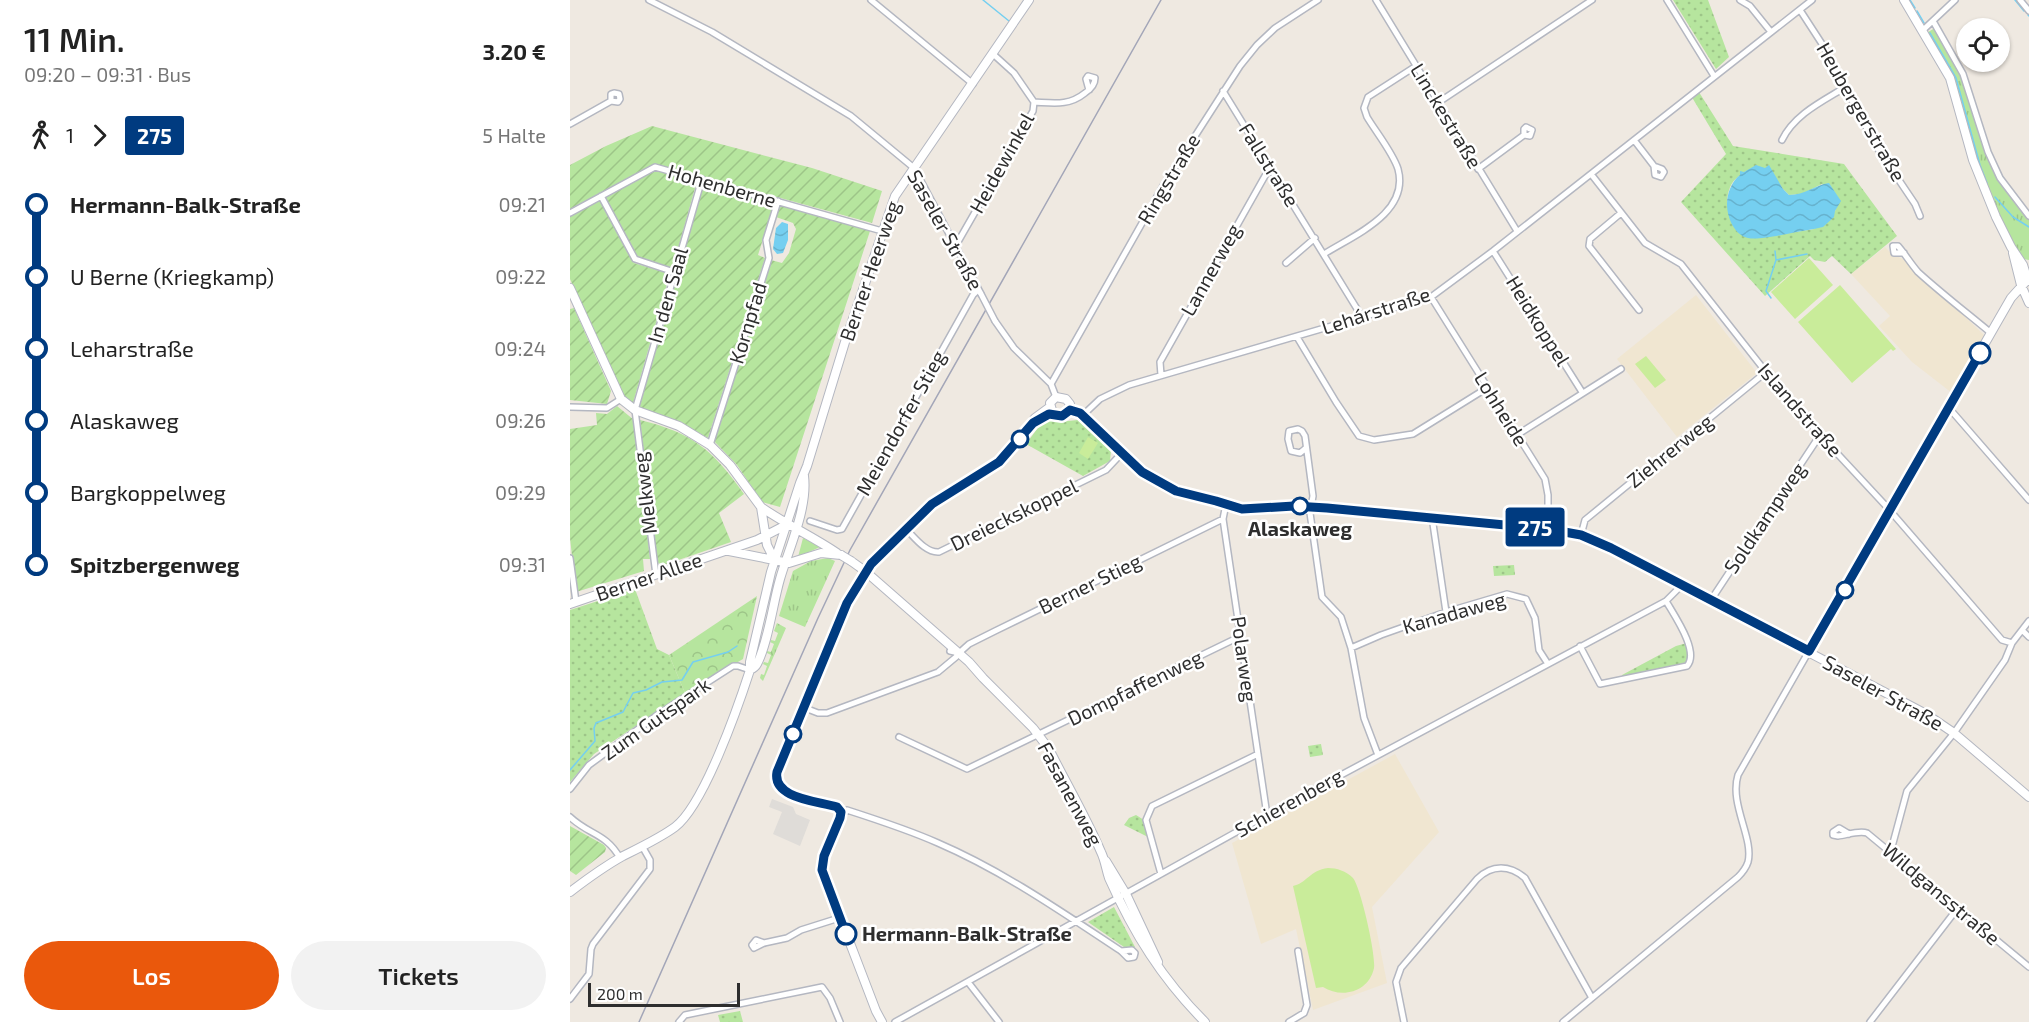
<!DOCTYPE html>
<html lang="de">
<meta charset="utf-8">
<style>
:root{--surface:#fff;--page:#f2f2f2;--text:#222;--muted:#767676;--accent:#ea580c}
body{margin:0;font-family:"Exo 2",sans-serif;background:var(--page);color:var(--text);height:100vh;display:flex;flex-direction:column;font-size:22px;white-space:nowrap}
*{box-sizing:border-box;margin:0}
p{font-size:20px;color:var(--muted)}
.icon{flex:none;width:33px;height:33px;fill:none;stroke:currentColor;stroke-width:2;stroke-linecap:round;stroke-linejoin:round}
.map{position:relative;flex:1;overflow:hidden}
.side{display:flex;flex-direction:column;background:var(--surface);width:570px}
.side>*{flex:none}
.badge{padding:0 12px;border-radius:4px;font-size:21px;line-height:39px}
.tools{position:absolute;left:1386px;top:18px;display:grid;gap:12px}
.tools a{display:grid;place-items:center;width:54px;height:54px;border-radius:50%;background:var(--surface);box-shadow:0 2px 4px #0004;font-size:30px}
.scale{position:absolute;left:18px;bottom:15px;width:152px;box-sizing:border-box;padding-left:6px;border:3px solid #2e2e2e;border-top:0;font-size:16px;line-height:21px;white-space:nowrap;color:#2e2e2e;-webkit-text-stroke:4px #fff;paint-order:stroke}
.map>.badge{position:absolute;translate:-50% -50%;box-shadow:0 0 0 3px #fff}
.legs{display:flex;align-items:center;gap:9px;height:66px;padding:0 24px;font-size:20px}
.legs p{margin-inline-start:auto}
.summary{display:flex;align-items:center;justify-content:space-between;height:102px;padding:0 24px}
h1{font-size:33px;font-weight:600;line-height:45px}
.action{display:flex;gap:12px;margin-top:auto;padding:12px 24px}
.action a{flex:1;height:69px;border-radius:36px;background:var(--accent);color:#fff;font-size:24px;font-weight:600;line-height:69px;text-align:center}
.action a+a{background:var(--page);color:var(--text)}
ul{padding:0 24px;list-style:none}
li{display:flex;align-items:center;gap:21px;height:72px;font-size:22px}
li i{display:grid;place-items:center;width:9px;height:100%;margin:0 8px;background:currentColor}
li i::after{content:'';width:15px;height:15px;margin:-8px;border:4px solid;border-radius:50%;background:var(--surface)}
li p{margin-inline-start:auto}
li:first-child i{background:linear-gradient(#0000 50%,currentColor 0)}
li:last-child i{background:linear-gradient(currentColor 50%,#0000 0)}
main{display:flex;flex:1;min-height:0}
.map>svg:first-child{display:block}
.education{fill:#f0e6d1}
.grass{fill:url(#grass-tufts)}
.forest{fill:url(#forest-crowns)}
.park{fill:url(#park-dots);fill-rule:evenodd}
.garden{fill:url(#garden-furrows)}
.pitch{fill:#c9ec9a}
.plaza{fill:#dfdcd8}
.water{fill:url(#water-waves)}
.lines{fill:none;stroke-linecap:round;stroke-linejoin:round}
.stream{stroke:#75cff0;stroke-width:1.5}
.street-casing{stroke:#b4b7c1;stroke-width:8}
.secondary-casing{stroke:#b4b7c1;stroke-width:10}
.street{stroke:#fff;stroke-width:5}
.secondary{stroke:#fff;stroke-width:8}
.rail{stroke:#a3a6b8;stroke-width:1.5}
.street-bridge-casing{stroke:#b4b7c1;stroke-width:8;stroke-linecap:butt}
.secondary-bridge-casing{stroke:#b4b7c1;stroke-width:10;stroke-linecap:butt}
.street-bridge{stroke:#fff;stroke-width:5}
.secondary-bridge{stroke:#fff;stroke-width:8}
.line-1-casing{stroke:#fff;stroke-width:14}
.line-1{stroke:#003b80;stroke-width:9}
.stop-1-dot{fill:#fff;stroke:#003b80;stroke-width:3}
.labels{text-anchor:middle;stroke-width:5;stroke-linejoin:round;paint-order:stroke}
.street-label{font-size:20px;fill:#2e2e2e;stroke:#fff}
.stop-label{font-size:20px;font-weight:bold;fill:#2e2e2e;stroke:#fff}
</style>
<main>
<section class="side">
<div class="summary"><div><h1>11 Min.</h1><p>09:20 – 09:31 · Bus</p></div><b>3.20 €</b></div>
<div class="legs"><svg class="icon" aria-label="walk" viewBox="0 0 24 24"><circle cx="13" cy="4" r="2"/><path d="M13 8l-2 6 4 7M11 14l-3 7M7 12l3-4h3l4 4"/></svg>1<svg class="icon" aria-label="forward" viewBox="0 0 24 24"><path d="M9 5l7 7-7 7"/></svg><b class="badge" style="background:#003b80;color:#fff">275</b><p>5 Halte</p></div>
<ul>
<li><i style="color:#003b80"></i><b>Hermann-Balk-Straße</b><p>09:21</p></li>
<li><i style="color:#003b80"></i><span>U Berne (Kriegkamp)</span><p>09:22</p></li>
<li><i style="color:#003b80"></i><span>Leharstraße</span><p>09:24</p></li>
<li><i style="color:#003b80"></i><span>Alaskaweg</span><p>09:26</p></li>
<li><i style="color:#003b80"></i><span>Bargkoppelweg</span><p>09:29</p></li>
<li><i style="color:#003b80"></i><b>Spitzbergenweg</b><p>09:31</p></li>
</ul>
<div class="action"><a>Los</a><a>Tickets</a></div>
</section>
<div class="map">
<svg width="1459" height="1022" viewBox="0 0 1459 1022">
<defs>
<pattern id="grass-tufts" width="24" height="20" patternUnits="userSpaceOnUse" patternTransform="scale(1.5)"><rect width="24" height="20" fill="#b6e59e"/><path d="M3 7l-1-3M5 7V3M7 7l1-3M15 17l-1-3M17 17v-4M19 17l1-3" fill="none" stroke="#9dc588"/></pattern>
<pattern id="forest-crowns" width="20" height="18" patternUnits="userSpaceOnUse" patternTransform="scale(1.5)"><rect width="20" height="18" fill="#b6e59e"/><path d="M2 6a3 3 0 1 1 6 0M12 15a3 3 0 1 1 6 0" fill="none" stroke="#9dc588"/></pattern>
<pattern id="park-dots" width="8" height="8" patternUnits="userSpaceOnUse" patternTransform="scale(1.5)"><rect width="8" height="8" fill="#b6e59e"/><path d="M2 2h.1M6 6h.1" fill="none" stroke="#9dc588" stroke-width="1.8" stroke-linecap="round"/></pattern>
<pattern id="garden-furrows" width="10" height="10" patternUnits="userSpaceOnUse" patternTransform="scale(1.5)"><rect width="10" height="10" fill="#b6e59e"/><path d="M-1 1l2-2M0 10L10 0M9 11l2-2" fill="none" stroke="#9dc588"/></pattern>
<pattern id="water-waves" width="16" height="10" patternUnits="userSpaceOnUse" patternTransform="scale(1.5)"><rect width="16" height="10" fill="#75cff0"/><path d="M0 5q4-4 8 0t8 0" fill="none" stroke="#66b2ce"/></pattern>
</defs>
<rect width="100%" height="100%" fill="#efe9e1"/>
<!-- education -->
<path class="education" d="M 1315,247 L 1322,254 L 1337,261 L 1414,335 L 1382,393 L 1342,362 L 1309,326 L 1320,316 L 1281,274 Z
M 1126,295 L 1187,373 L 1107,437 L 1047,359 Z
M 825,754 L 869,832 L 802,907 L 817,983 L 743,1010 L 726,929 L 691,944 L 662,843 Z"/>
<!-- grass -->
<path class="grass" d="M 1365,28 L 1392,78 L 1413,148 L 1424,170 L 1449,209 L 1459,219 L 1459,260 L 1453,259 L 1437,234 L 1406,157 L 1385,81 L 1358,32 Z
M 233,538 L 250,547 L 228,557 Z
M 258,558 L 265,561 L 235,627 L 209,616 L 223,571 L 241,561 Z
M 207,623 L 216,628 L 193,681 L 190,678 L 191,674 L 194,675 L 197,666 L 193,664 L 194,662 L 198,663 L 201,655 L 197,653 L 197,651 L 201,652 L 204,644 L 200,642 L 201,640 L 205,641 L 208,633 L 204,631 Z"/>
<!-- forest -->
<path class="forest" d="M 187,596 L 173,659 L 115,693 L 99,655 Z"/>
<!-- park -->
<path class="park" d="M 1103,0 L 1138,0 L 1159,57 L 1146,69 Z
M 1127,89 L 1163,146 L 1274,164 L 1327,236 L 1281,274 L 1262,256 L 1255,262 L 1244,260 L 1240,256 L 1195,296 L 1111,202 L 1156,154 L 1120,94 ZM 1195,168 L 1199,169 L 1213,189 L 1219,195 L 1232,194 L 1252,184 L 1268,197 L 1268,203 L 1265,211 L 1244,229 L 1188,238 L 1157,204 C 1158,177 1171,172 1195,168 Z
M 477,420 L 488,422 L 508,420 L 539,446 L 541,450 L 540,461 L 513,476 L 456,444 L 470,425 Z
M 944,565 L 945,575 L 924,576 L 923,566 Z
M 65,589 L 87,649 L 99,655 L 115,693 L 24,754 L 0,782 L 0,610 Z
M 1117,643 L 1119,657 L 1116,664 L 1052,678 L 1052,675 L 1106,646 Z
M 751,744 L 753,755 L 740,757 L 738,746 Z
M 566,815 L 574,820 L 578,837 L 554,825 L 559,818 Z
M 544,907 L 565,947 L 554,947 L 518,922 Z
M 170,1011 L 173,1022 L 150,1022 L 148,1015 Z"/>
<!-- garden -->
<path class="garden" d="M 82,126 L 242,168 L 312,191 L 302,223 L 85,164 L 0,209 L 0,165 L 36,146 Z
M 87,170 L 127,181 L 103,267 L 101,268 L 69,259 L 64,255 L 35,199 L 36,196 Z
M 134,182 L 204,204 L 188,255 L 195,258 L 138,438 L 107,421 L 75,411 L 69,408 Z
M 28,201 L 30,201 L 64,263 L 100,274 L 63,403 L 54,397 L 49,390 L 0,279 L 0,216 Z
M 209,204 L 300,231 L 210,507 L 192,502 L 167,465 L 144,441 L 201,260 L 212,263 L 219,253 L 226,229 L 223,223 L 206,217 Z
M 4,308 L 41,391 L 37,404 L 0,400 L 0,309 Z
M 47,406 L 64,420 L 80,559 L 73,559 L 74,571 L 6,592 L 0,538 L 0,429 L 27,425 L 26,413 L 37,414 Z
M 70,420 C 123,433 143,450 174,494 L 149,513 L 161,542 L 91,566 L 86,560 Z
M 0,826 L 34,845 L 36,848 L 35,852 L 6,875 L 0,871 Z"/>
<!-- pitch -->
<path class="pitch" d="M 1239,258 L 1263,285 L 1225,319 L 1201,292 Z
M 1270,285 L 1326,349 L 1323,351 L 1321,349 L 1282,383 L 1228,322 Z
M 1076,356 L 1096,380 L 1085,388 L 1065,364 Z
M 518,437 L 528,443 L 518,459 L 509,453 Z
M 758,868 C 767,868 776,871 783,878 C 791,888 806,955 804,968 C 799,992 772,999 753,987 L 746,988 L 723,886 C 737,883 740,870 758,868 Z"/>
<!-- plaza -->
<path class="plaza" d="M 202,799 L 223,807 L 226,814 L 240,820 L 230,846 L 203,834 L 212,812 L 199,807 Z"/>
<!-- water -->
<path class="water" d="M 1186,165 L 1195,168 L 1199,165 L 1213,189 L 1219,195 C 1235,195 1245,185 1259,183 L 1271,201 L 1265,211 L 1264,217 L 1253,227 L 1244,229 C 1228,231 1191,241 1178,238 C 1164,235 1157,217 1157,204 C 1157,193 1162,181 1170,175 L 1170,171 L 1174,172 Z
M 212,222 L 218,224 L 218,240 L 213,253 L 207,254 L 203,249 L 206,228 Z"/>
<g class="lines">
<!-- stream -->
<path class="stream" d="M 413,0 L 439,21
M 1340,0 L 1345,8
M 1445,0 L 1454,11
M 1347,11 L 1354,23
M 1458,15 L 1459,16
M 1360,33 L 1386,78 L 1410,165 L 1417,183
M 1425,197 L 1443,217 L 1459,227
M 1205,251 L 1206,260 L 1237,254
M 1201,298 L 1196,291 L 1206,260
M 0,770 L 25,741 L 24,728 L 26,723 L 53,712 L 63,693 L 76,690 L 92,682 L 112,680 L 123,662 L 158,652 L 167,646"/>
<!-- street casing -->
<g class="street-casing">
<path id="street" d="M 79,0 L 142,32 L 281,116 L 344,168 L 411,294
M 301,0 L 403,84
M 806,0 L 947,231
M 1097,0 L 1144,76
M 1170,0 L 1180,6 L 1201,32
M 1450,0 L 1459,11
M 1230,10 L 1254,47 L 1306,146 L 1345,204 L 1350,216
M 1363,21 L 1393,74 L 1418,152 L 1430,178 L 1459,216
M 1352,31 L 1385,0
M 653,91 L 792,317
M 464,102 C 484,103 499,106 515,93 C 521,89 525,85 525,78 L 518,76 L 516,79 L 519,90
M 869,102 L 1022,0
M 0,124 L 41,101 L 48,102 L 50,99 L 49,94 L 44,93 L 41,94 L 41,101
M 1064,140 L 1084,166 L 1085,175 L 1091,177 L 1094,172 L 1092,169 L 1084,166
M 1212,140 C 1224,115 1251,102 1274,88
M 908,169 L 954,135 L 954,129 L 956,127 L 962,130 L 960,136 L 954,135
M 1021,174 L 1075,243 L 1111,264 L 1196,372 L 1250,435 L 1316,506 L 1432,640 L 1442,643
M 31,196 L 65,259 L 104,272
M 0,213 L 85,167 L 312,231
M 1051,213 L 1020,239 L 1019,246 L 1069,310
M 385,247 L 463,111 L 464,102 L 444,73 L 423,54
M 923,251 L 1012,392
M 1334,253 L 1324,253 L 1323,246 L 1328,246 C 1335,254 1341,264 1348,272 C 1371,293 1397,313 1421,333
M 754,254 C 784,235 840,213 828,169 C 823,153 806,132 797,117 L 794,108 L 798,97 L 846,66
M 716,263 L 745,238
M 861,297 L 975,479 L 978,495 L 978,529
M 425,321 L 444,348 L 481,384 L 486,397
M 727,337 L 766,402 L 789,436 L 804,440 L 843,434 L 917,388
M 591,375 L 590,362 L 700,167
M 481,384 L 593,186 L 670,66 L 687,45 L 705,28 L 748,0
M 0,407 L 37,408 L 51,399
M 1379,408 L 1459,500
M 513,415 L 530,399 L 559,385 L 861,297 L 923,251 L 1242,0
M 947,435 L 1051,369
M 140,445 L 199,258 L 196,240 L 208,201
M 736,448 L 730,453 L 721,451 L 718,439 L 719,431 L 728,429 L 732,431 L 735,436 L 743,496 L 740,513 L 752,597 L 771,617 L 781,648 L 794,718 L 808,755
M 656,504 L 653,519 L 697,815
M 862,517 L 876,612
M 240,521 L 267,530 L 272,529 L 403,295 L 408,290
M 336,529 C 345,538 356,553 369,552 L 536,470 L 552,453
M 1011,535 L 1015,520 L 1196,372
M 0,558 L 6,602
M 86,575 L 65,410 L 132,179
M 1141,600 L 1250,435
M 1452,630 L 1459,637
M 1010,646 L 1030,684 L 1117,666 C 1130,652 1104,615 1096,601
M 781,648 L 811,635 L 876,612 L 937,594 L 956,599 L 965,618 L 969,650 L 978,664
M 380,651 L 389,653 L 399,644 L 425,631 L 653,519
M 235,708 L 248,713 L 257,713 L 368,672 L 386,657
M 329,737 L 397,769 L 671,636
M 0,789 L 19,765 L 90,713 L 163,666 L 168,666 L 180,670
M 271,812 L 277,810 C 308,820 339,830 368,843 C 433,871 492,912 551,951 L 558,958 L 564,957 L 565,953 L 562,950 L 551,951
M 0,817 C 19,835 36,833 50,858
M 1279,834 L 1269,828 L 1263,832 L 1263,835 L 1268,836 C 1277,835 1289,830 1297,833 L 1459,967
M 1317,850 L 1323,843 L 1337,791 L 1384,733 L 1435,660 L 1442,643 L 1459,621
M 591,874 L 576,820 L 582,806 L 688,754
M 194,943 L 186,940 L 182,945 L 184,948 L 194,943 L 217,938 L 231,930 L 269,918
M 398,982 L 429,1022
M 0,999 L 19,974 L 21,949 L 23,944 L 80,869 L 80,860 L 72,846
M 109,1022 L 115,1015 L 252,987 L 260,998 L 270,1022
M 325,1022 L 715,805 L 1096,601 L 1112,585
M 719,1022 L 734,1013 L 737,1005 L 728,951
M 834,1022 L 826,982 L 831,968 L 907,879 C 922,864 940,865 955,878 L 1022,998
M 993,1022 L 1168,877 C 1172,873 1176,868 1178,862 C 1184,838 1159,804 1168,775 L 1239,651
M 1300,1022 L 1387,909"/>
</g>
<!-- secondary casing -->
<g class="secondary-casing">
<path id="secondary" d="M 1334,0 L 1380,78 L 1403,160 L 1426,217 L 1441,247 L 1453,265 L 1458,281
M 1443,253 L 1451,285 L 1459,303
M 0,288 L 51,399 L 65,410 L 109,426 L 140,445 L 160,465 L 191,507 L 197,545 L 205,561
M 499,409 L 513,415 L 572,472 L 606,491 L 672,509 L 724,506 L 757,508 L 991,530 L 1023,539 L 1356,714 L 1384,733 L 1459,797
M 483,414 L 480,403 L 486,397 L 496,399 L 500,404 L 499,409
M 467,420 L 479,414 L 492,416 L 499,409
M 191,507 C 215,524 242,536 267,553
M 159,551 L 219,563 L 251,553 L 271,555
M 281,561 L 295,571 L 399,662 L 413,678 L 463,728 L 479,749 C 496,783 516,817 531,852 C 535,860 536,869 539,878 C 564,934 592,979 635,1022
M 0,604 L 187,540 L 216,525
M 1239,651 L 1426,324 L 1441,298 L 1459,278
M 180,670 C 182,669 186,666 187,664 C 198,643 203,603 210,579 C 219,548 238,508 234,476
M 536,861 L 556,894 L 588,962
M 0,892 C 17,879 35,866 53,856 C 71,847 90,838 105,827 C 134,805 168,707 180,670 L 180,662 L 201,572 L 230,483 L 237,466 L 275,342 L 325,196 L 459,0
M 312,1022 L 306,1011 L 252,870 L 254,857 L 270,818 L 271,812 L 267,807 C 249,801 202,799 207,772 L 277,603 L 295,571 L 355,510 L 429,462 L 448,442 L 465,418 L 480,407"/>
</g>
<!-- street -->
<use href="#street" class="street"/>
<!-- secondary -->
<use href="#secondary" class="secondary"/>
<!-- rail -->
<path class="rail" d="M 69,1022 L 248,618 L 280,550 L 591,0"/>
<!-- street-bridge casing -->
<g class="street-bridge-casing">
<path id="street-bridge" d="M 411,294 L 425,321"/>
</g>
<!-- secondary-bridge casing -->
<g class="secondary-bridge-casing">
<path id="secondary-bridge" d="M 271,555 L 281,561"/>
</g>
<!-- street-bridge -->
<use href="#street-bridge" class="street-bridge"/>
<!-- secondary-bridge -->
<use href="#secondary-bridge" class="secondary-bridge"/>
</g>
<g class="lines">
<!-- line-1 casing -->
<g class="line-1-casing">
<path id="line-1" d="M 276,934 L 252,870 L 254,856 L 270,818 L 271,812 L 267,807 C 249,801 202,799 207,772 L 277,603 L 301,564 L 362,504 L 429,462 L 463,423 L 479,414 L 492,416 L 500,410 L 510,413 L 572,472 L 606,491 L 646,501 L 672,509 L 724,506 L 757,508 L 978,529 L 1011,535 L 1041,548 L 1239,651 L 1410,353"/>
</g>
<!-- line-1 -->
<use href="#line-1" class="line-1"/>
</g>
<!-- markers -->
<g class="stop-1-dot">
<circle cx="1410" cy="353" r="10"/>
<circle cx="450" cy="439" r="8"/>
<circle cx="730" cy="506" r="8"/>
<circle cx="1275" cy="590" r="8"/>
<circle cx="223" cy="734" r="8"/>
<circle cx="276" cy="934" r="10"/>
</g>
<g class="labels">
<!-- street labels -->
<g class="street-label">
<text transform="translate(1291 112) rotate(60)" y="7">Heubergerstraße</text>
<text transform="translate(876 116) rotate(59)" y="7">Linckestraße</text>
<text transform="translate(432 163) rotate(-61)" y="7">Heidewinkel</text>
<text transform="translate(699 165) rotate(58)" y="7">Fallstraße</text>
<text transform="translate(599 179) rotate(-59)" y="7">Ringstraße</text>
<text transform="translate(152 186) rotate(16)" y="7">Hohenberne</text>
<text transform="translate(375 230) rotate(61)" y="7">Saseler Straße</text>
<text transform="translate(641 270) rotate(-61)" y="7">Lannerweg</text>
<text transform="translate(300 271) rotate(-71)" y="7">Berner Heerweg</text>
<text transform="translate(98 295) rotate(-74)" y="7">In den Saal</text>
<text transform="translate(806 311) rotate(-18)" y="7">Lehárstraße</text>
<text transform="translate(968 321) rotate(58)" y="7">Heidkoppel</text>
<text transform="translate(178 323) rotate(-73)" y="7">Kornpfad</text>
<text transform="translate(931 409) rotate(58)" y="7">Lohheide</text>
<text transform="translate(1230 410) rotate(49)" y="7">Islandstraße</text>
<text transform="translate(331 423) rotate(-61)" y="7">Meiendorfer Stieg</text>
<text transform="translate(1100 451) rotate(-39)" y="7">Ziehrerweg</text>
<text transform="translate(75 493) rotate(-97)" y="7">Melkweg</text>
<text transform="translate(444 515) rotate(-26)" y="7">Dreieckskoppel</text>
<text transform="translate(1195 518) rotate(-56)" y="7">Soldkampweg</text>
<text transform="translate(79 577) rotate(-19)" y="7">Berner Allee</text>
<text transform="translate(520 584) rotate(-26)" y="7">Berner Stieg</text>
<text transform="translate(884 613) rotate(-16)" y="7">Kanadaweg</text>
<text transform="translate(674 659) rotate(82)" y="7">Polarweg</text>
<text transform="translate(565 688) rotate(-26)" y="7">Dompfaffenweg</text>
<text transform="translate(1313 693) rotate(29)" y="7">Saseler Straße</text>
<text transform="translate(86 719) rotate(-35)" y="7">Zum Gutspark</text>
<text transform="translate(500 794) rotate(62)" y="7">Fasanenweg</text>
<text transform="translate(719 803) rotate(-29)" y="7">Schierenberg</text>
<text transform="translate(1371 894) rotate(40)" y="7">Wildgansstraße</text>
</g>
<!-- stop labels -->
<g class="stop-label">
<text x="730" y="536">Alaskaweg</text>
<text x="292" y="941" text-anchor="start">Hermann-Balk-Straße</text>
</g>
</g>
</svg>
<div class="tools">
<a><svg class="icon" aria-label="locate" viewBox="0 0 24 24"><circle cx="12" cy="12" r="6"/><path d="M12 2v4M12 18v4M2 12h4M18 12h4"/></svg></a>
</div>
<div class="scale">200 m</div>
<b class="badge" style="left:965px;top:527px;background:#003b80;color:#fff">275</b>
</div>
</main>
